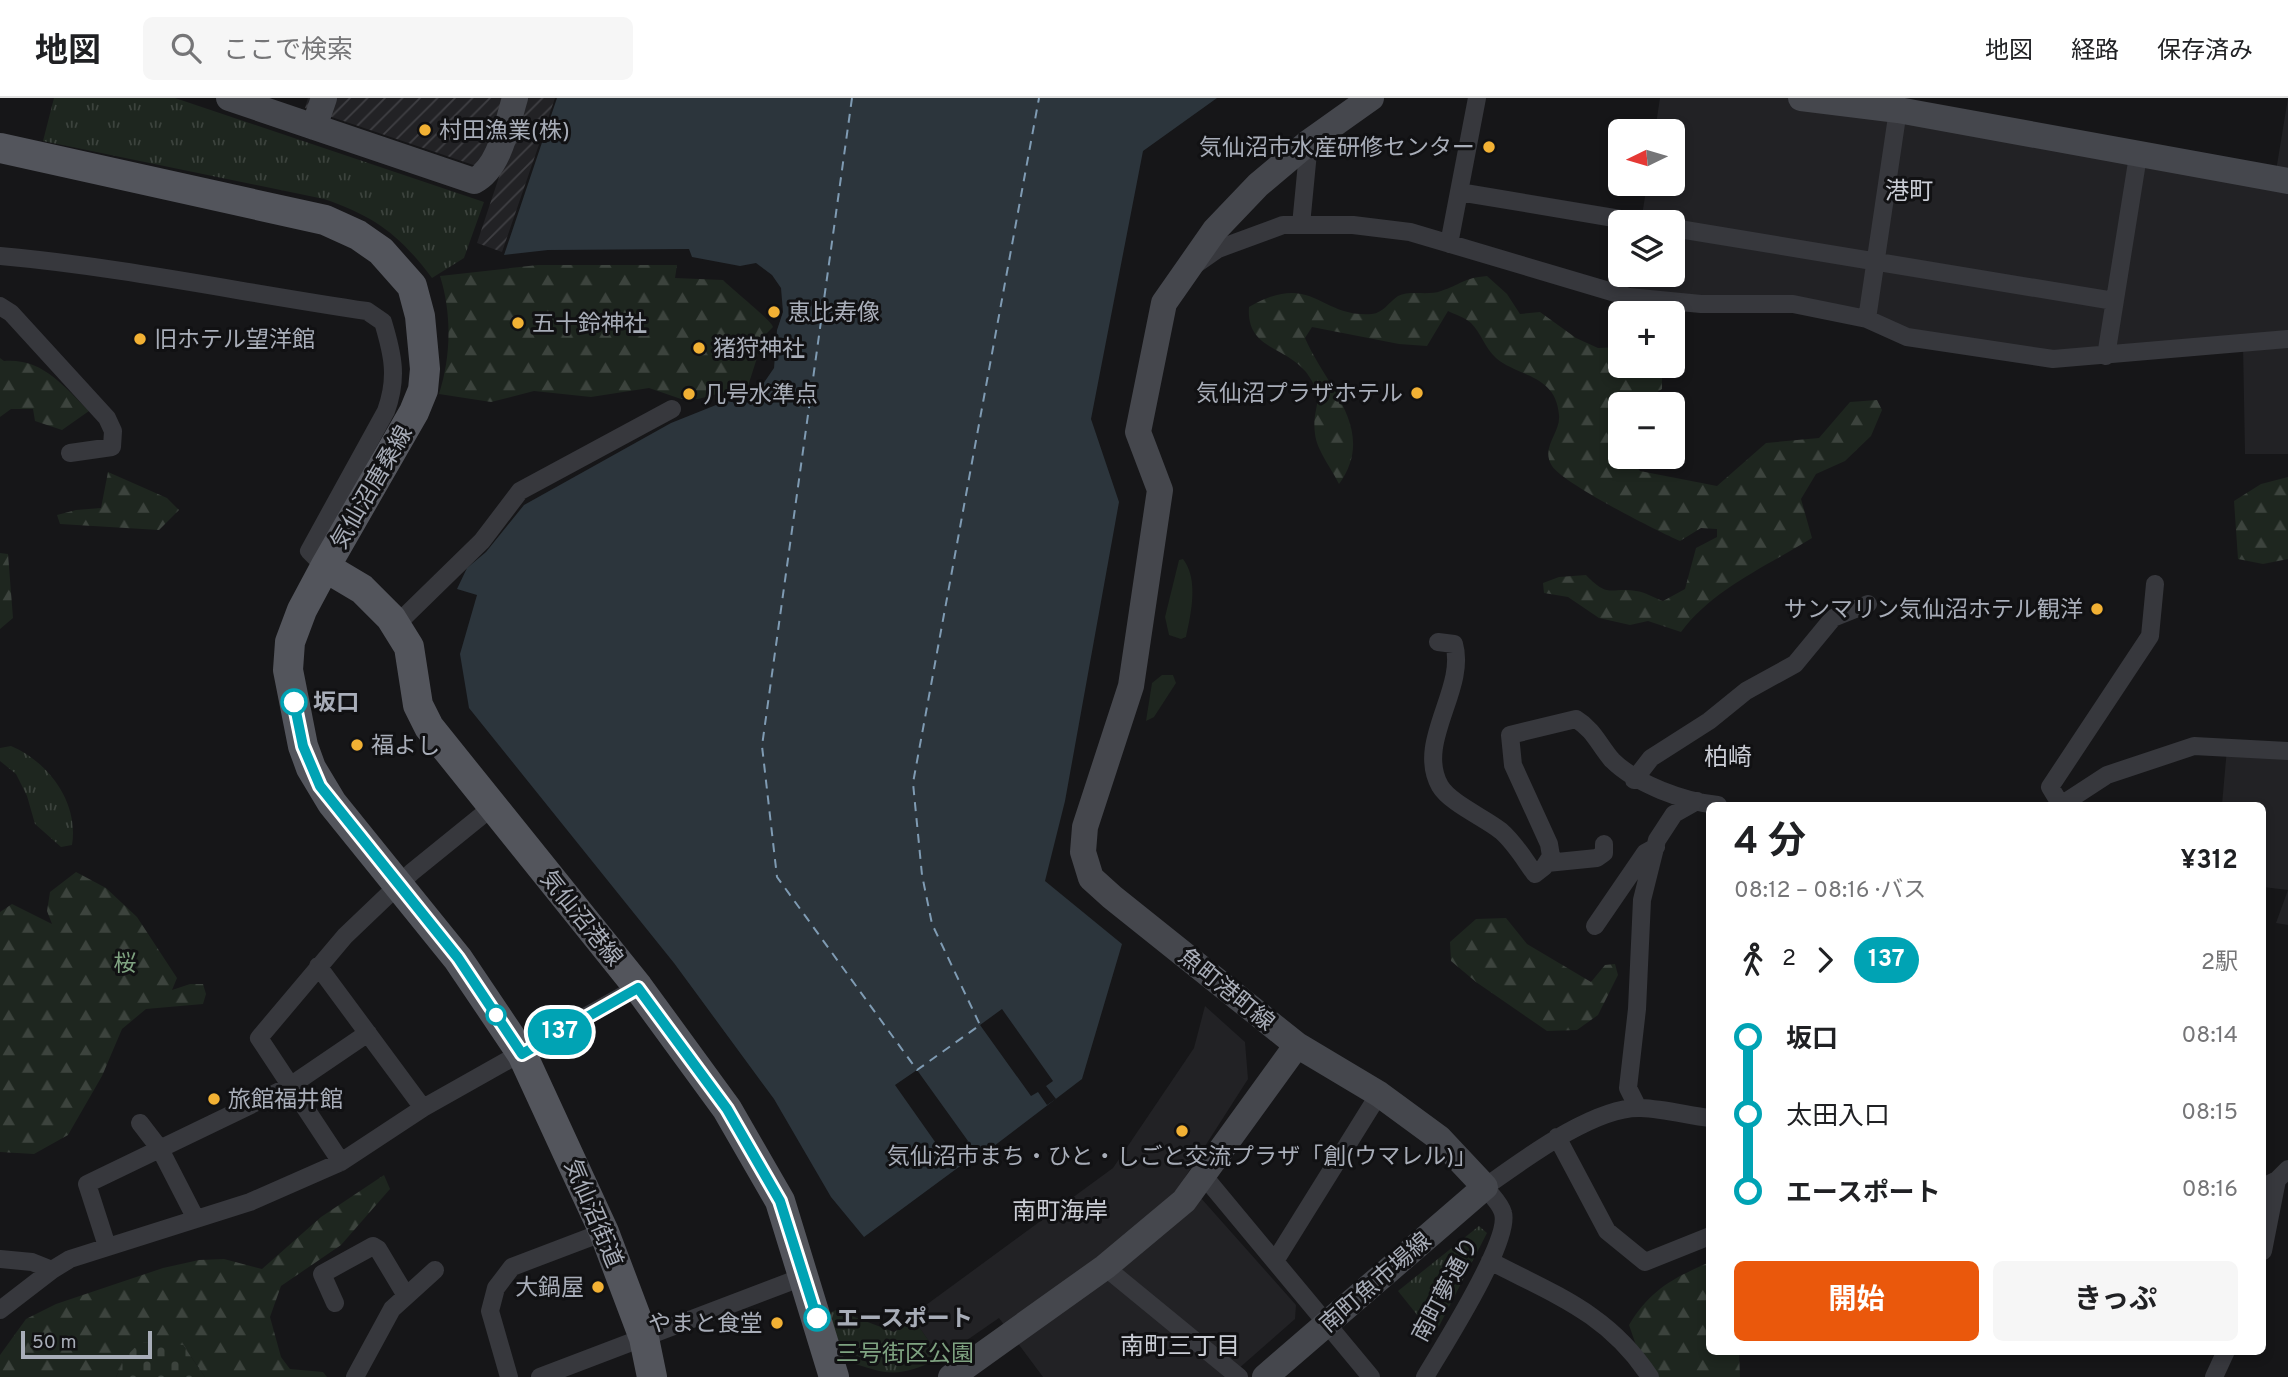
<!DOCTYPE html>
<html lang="ja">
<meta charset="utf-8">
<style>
:root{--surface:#fff;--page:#f6f6f6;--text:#202124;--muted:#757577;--line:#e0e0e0;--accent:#ea580c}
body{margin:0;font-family:Overpass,"Noto Sans JP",sans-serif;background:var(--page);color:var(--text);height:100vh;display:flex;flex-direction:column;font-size:26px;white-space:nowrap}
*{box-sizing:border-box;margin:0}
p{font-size:23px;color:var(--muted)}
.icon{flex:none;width:38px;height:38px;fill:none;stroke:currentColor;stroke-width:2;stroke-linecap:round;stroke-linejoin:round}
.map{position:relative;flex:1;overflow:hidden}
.details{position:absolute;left:1706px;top:704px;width:560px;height:553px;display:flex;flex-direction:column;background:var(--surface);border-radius:10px;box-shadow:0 4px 10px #0003}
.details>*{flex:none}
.badge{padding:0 14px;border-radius:23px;font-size:24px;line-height:46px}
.needle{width:46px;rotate:265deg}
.controls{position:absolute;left:1608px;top:21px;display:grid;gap:14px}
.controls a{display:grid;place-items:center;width:77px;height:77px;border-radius:10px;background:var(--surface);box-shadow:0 4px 10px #0003;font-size:35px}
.scale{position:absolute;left:21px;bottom:18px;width:131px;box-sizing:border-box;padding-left:7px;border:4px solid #a8adb8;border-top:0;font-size:19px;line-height:24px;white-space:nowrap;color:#a8adb8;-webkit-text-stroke:5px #111113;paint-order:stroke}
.map>.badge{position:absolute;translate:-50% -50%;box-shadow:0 0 0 4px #fff}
.legs{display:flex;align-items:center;gap:10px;height:77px;padding:0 28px;font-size:23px}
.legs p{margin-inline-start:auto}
.summary{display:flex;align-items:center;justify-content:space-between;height:119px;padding:0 28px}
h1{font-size:38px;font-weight:700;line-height:52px}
.action{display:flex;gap:14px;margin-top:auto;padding:14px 28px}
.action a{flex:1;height:80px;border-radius:10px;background:var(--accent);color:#fff;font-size:28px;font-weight:700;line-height:80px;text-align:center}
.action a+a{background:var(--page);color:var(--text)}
ul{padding:0 28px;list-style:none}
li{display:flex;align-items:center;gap:24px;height:77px;font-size:26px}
li i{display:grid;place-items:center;width:10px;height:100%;margin:0 9px;background:currentColor}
li i::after{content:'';width:18px;height:18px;margin:-9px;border:5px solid;border-radius:50%;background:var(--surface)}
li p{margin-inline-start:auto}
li:first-child i{background:linear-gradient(#0000 50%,currentColor 0)}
li:last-child i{background:linear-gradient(currentColor 50%,#0000 0)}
header{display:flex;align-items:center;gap:42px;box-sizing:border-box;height:98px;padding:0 35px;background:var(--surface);border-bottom:2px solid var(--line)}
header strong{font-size:33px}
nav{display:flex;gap:38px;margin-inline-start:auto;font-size:24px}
.search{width:490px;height:63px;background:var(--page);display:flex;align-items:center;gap:18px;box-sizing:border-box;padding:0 24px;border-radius:10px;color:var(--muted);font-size:26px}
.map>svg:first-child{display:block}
.built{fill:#222225}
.industrial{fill:url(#industrial-furrows)}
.grass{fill:#1e261f}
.forest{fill:url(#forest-firs)}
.cemetery{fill:url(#cemetery-stones)}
.park{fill:url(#park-tufts)}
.water{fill:#2c353c}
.pier{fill:#161618}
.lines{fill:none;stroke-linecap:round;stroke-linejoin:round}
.ferry{stroke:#7f9bb3;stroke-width:2;stroke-dasharray:9 7;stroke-linecap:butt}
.street{stroke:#37383d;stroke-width:18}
.secondary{stroke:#45474d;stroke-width:26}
.primary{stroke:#53555c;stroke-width:30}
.line-1-casing{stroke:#fff;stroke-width:16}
.line-1{stroke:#00a3b4;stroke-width:10}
.poi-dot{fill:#f2b134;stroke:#111113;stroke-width:2.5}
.stop-1-dot{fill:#fff;stroke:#00a3b4;stroke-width:3.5}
.labels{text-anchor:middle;stroke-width:6;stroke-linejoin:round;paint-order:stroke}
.poi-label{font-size:23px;fill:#a8adb8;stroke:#111113;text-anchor:start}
.street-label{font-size:23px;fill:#a8adb8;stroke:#111113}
.stop-label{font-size:23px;font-weight:bold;fill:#a8adb8;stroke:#111113;text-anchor:start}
.park-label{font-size:23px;fill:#7fa381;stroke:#111113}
.neighbourhood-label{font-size:24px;fill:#c9ccd4;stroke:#111113}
</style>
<header>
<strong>地図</strong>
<div class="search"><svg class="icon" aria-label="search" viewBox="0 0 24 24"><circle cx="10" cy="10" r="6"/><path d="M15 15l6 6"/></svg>ここで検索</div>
<nav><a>地図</a><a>経路</a><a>保存済み</a></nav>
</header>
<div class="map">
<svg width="2288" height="1279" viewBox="0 0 2288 1279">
<defs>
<pattern id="industrial-furrows" width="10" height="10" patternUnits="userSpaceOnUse" patternTransform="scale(1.75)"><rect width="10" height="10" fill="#222225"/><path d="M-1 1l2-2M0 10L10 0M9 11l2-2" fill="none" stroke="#3f3f43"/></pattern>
<pattern id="forest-firs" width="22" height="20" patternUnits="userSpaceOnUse" patternTransform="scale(1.75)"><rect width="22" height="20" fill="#1e261f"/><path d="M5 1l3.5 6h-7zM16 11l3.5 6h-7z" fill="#3c433d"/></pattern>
<pattern id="cemetery-stones" width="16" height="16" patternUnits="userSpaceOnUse" patternTransform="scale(1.75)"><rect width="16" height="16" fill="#1e261f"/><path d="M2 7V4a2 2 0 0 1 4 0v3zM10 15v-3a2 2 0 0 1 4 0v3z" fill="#3c433d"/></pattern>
<pattern id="park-tufts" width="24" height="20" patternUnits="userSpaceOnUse" patternTransform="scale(1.75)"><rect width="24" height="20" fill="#1e261f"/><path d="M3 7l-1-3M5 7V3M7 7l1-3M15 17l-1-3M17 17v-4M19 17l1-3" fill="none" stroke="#3c433d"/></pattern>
</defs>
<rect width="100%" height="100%" fill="#161618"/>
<!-- built -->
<path class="built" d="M 1660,0 L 1801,0 L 2275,79 L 2288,0 L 2288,356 L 2245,356 L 2243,246 L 2106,258 L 1907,239 L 1867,221 L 1629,199 L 1633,177 L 1673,177 L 1673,124 L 1641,124 L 1647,86 L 1673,86 L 1673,33 L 1655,33 Z
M 2227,650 L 2288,653 L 2288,827 L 2276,825 L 2288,792 L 2263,789 L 2263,707 L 2222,707 Z
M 1205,908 L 1245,944 L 1248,981 L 1184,1081 L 1296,1207 L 1295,1221 L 1229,1279 L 1043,1279 L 999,1220 L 941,1260 L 911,1218 L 1113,1070 L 1194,950 Z"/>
<!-- industrial -->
<path class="industrial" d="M 308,0 L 555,0 L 502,154 L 477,145 L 500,76 L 305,10 Z"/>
<!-- grass -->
<path class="grass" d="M 1183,461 C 1199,481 1191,516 1186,539 L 1181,541 L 1169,537 L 1165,519 L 1179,462 Z
M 1162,577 L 1173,577 L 1176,585 L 1154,619 L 1146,623 L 1152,585 Z"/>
<!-- forest -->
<path class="forest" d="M 538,167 L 677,167 L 675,180 L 723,182 C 733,192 771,222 773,229 L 764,238 L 748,288 L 698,301 L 681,301 L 649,290 L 591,299 L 534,293 L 491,304 L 439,296 C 451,259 452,216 440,178 Z
M 1487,178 L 1507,196 L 1520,216 L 1540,214 L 1576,240 L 1598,250 L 1620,249 L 1620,268 L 1662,268 L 1662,291 L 1639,306 L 1620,306 L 1620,315 L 1611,320 L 1610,337 L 1620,350 L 1620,359 L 1628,359 L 1640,373 L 1717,388 L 1766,345 L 1819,340 L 1850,304 L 1877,302 L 1882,312 L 1871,338 L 1845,363 L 1816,376 L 1801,401 L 1812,440 C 1767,468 1713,491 1681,534 L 1648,523 L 1630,527 L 1599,520 L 1568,499 L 1544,495 L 1543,485 L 1559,479 L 1586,477 C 1609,501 1610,489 1636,493 C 1645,494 1654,500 1663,503 L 1685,491 L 1696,450 L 1717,439 L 1717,431 L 1701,430 L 1680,443 C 1657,433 1564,386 1552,368 C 1540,349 1561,335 1559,317 C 1556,276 1518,279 1496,260 C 1485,250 1481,235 1471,225 C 1466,220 1454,216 1448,213 L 1427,248 L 1399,246 L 1312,229 L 1305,240 C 1326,289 1378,332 1339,386 C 1332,371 1317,353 1315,336 C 1311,306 1328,304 1306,274 C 1285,248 1246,251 1249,209 C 1313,172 1319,220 1372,216 C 1383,215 1389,204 1398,198 C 1410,192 1428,198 1441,193 C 1460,187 1463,180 1487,178 Z
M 0,260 L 4,263 C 43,260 63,288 89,313 L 62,332 L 35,323 L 33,311 L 11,311 L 0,319 Z
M 108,374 L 167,400 L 179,412 L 159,432 L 60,426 L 57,417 L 76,412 L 101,410 Z
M 2288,379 L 2288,461 L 2263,466 L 2238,461 L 2234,403 L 2261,386 Z
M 0,455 L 8,456 L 13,520 L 0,531 Z
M 76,774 L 106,790 L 137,819 L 177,880 L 172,892 L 190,886 L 203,886 L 206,896 L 203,906 L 146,911 L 122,931 L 102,978 L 68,1037 L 34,1056 L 0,1054 L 0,814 L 12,806 L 52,826 L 47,813 L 50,794 Z
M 1506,820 L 1527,846 L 1591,884 L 1605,867 L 1615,866 L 1618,877 L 1598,917 L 1577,932 L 1547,933 L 1476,884 L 1451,863 L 1450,844 L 1476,821 Z
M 384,1077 L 390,1091 L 341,1147 L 281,1188 L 270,1219 L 281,1259 L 290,1271 L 323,1274 L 327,1279 L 205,1279 L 183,1247 L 124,1261 L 116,1279 L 0,1279 L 0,1257 L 26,1221 L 56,1206 L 163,1170 L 199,1162 L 224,1161 L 262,1171 L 321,1119 Z
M 1710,1164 L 1710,1253 L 1739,1253 L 1740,1279 L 1659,1279 L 1637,1250 L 1629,1227 C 1650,1192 1673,1180 1710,1164 Z"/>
<!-- cemetery -->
<path class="cemetery" d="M 140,1244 L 183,1247 L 205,1279 L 116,1279 L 124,1261 Z"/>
<!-- park -->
<path class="park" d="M 54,0 L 175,0 L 484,104 L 464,160 L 432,180 C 400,137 374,118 324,101 L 43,43 Z
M 11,648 C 49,664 79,705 72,747 L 61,749 L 35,726 L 27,698 L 16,676 L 0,663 L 0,650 Z
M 1479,1128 L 1487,1135 L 1434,1238 L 1398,1193 Z
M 836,1212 L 894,1234 L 914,1222 L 941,1260 C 898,1279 891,1279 845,1262 L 829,1215 Z"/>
<!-- water -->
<path class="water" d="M 557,0 L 1217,0 L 1143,53 L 1091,321 L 1119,404 L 1065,703 L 1045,783 L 1122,846 L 1082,981 L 994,1048 L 990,1046 L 864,1139 L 831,1099 L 774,1001 L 674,865 L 469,610 L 460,556 L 477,497 L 457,491 L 467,470 L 486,454 L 524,407 L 671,325 L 761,289 L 774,270 L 777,232 L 783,214 L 781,190 L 772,177 L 756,165 L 740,168 L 692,159 L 689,151 L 548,152 L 504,157 Z"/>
<!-- pier -->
<path class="pier" d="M 1002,911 L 1053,983 L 1046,988 L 1056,1001 L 1047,1007 L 1038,994 L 1031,998 L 980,927 Z
M 917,972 L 968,1043 L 961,1048 L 970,1061 L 962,1067 L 952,1054 L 945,1058 L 895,987 Z"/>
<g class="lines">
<!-- ferry -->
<path class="ferry" d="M 852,0 L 762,648 L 777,779 L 917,972 L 980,927 L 932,826 L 922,777 L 913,685 L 1039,0"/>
<!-- street -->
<path class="street" d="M 1459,94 L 1638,124
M 1301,127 L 1309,44
M 1673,130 L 2114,203
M 1449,146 L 1477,0
M 0,158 C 123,169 244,195 367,213 L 383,224 C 393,257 398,280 386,313 L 309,453 L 325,469
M 1198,165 L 1218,151 L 1283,127 L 1353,127 L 1410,134 L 1629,199 L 1701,206 L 1793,206 L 1867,221 L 1907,239 L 2053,261 L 2288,241
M 0,208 L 11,215 L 107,320 L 113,333 L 112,349 L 70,355
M 1867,221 L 1898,12
M 2106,258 L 2138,58
M 396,527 L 482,443 L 520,393 L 672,311
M 1438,544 L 1454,546 C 1467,591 1415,644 1440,688 C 1450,705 1485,720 1501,733 C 1515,745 1524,761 1535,776 L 1544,769 L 1551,758 L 1549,746 L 1513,667 L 1510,637 L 1576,621 C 1594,632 1599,647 1612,662 C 1636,686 1684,704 1718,707
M 1634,682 L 1651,660 L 1709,623 L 1746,593 L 1795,566 L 1833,520 L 1868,506
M 2061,707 L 2050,689 L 2150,538 L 2155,486
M 2061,707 L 2107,677 L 2194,648 L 2288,653
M 1547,765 L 1597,760 L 1604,755 L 1604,746
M 1595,828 L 1645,755 L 1656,749
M 318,868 L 423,1010
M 1638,1010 L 1628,990 L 1637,911 L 1642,802 L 1657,742 L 1674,716 L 1697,703
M 140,1025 L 160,1051 L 196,1121
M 1557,1039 L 1607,1133 L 1645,1164 L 1710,1138
M 341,1064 L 259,940 L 345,838 L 412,774 L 491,710
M 1203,1077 L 1371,1279
M 2263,1089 L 2277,1082 L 2288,1071
M 107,1148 L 87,1086 L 290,988 L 368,935
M 2263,1153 L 2277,1082
M 0,1161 L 32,1164 L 52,1172
M 1275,1163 L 1379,996
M 1490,1163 C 1555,1197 1608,1215 1650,1279
M 1105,1169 L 1239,1279
M 335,1205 L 322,1176 L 373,1148 L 378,1151 L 405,1196
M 0,1212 L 52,1172 L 70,1161 L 250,1104 L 341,1064 L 423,1010 L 638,889
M 355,1279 L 392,1211 L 435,1172
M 509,1279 L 490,1213 L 496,1190 L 512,1169 L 604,1134
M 540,1279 L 805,1178
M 1425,1279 C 1442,1250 1511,1143 1503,1115 C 1501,1106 1490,1096 1485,1089 C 1522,1063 1594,1008 1641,1010 C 1664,1011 1687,1017 1710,1020
M 2214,1279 L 2226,1253"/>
<!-- secondary -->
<path class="secondary" d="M 229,0 L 474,83 C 500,70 507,26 515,0
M 1801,0 L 1898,12 L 2288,83
M 314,29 L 324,0
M 951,1279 L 1105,1169 L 1184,1103 L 1297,947 L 1112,799 L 1091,780 L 1083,754 L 1085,729 L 1131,588 L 1160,392 L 1138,334 L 1164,205 L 1215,132 L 1258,87 L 1309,44 L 1371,0
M 1265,1279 L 1485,1089 L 1439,1040 L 1379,996 L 1297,947"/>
<!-- primary -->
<path class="primary" d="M 0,50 L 325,122 L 358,137 L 381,153 L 412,188 L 420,218 L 425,271 L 423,292 L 414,314 L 325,469 L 302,512 L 290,544 L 288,572 L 303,648 L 311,670 L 332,705 L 458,861 L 522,956 L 604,1134 L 644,1240 L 652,1279
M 325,469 L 362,491 L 391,520 L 409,549 L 418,607 L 429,629 L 638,889 L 727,1011 L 780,1103 L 834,1279"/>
</g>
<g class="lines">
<!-- line-1 casing -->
<g class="line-1-casing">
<path id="line-1" d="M 294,604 L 303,648 L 320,688 L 458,860 L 522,956 L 638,890 L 727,1011 L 780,1103 L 817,1220"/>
</g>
<!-- line-1 -->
<use href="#line-1" class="line-1"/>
</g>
<!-- markers -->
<g class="poi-dot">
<circle cx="425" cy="32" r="7"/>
<circle cx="1489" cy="49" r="7"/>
<circle cx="774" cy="214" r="7"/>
<circle cx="518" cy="225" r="7"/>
<circle cx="140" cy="241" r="7"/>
<circle cx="699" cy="250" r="7"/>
<circle cx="1417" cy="295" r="7"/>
<circle cx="689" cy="296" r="7"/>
<circle cx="2097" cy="511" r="7"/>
<circle cx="357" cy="647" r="7"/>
<circle cx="214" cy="1001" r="7"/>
<circle cx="1182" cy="1033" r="7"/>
<circle cx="598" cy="1189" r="7"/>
<circle cx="777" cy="1225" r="7"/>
</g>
<g class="stop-1-dot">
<circle cx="294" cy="604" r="12"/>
<circle cx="496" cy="917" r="9"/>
<circle cx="817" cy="1220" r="12"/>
</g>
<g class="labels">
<!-- poi labels -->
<g class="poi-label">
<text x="439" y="40">村田漁業(株)</text>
<text x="1475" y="57" text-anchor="end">気仙沼市水産研修センター</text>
<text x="788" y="222">恵比寿像</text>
<text x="532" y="233">五十鈴神社</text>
<text x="154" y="249">旧ホテル望洋館</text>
<text x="713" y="258">猪狩神社</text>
<text x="1403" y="303" text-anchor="end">気仙沼プラザホテル</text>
<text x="703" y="304">几号水準点</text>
<text x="2083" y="519" text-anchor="end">サンマリン気仙沼ホテル観洋</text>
<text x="371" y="655">福よし</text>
<text x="228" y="1009">旅館福井館</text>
<text x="1182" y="1066" text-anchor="middle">気仙沼市まち・ひと・しごと交流プラザ「創(ウマレル)」</text>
<text x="584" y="1197" text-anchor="end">大鍋屋</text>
<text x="763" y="1233" text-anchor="end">やまと食堂</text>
</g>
<!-- street labels -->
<g class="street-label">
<text transform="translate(371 389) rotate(-60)" y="8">気仙沼唐桑線</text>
<text transform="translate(582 820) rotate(51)" y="8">気仙沼港線</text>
<text transform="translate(1227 891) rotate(39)" y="8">魚町港町線</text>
<text transform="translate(594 1115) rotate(67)" y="8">気仙沼街道</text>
<text transform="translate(1375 1184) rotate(-41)" y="8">南町魚市場線</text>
<text transform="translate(1445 1191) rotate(-62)" y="8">南町夢通り</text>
</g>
<!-- stop labels -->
<g class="stop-label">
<text x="313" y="612">坂口</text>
<text x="836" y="1228">エースポート</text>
</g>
<!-- park labels -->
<g class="park-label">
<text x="125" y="873">桜</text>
<text x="905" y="1263">三号街区公園</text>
</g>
<!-- neighbourhood labels -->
<g class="neighbourhood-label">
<text x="1909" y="101">港町</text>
<text x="1728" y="667">柏崎</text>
<text x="1060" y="1121">南町海岸</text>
<text x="1180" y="1256">南町三丁目</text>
</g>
</g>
</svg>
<div class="controls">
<a><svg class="needle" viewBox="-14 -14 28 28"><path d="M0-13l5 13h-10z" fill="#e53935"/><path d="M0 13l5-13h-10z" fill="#757577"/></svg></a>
<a><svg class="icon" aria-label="layers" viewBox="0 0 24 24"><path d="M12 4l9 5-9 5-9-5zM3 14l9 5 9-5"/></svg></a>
<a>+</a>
<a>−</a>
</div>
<div class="scale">50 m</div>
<b class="badge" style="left:560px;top:934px;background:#00a3b4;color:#fff">137</b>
<section class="details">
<div class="summary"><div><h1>4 分</h1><p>08:12 – 08:16 · バス</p></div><b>¥312</b></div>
<div class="legs"><svg class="icon" aria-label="walk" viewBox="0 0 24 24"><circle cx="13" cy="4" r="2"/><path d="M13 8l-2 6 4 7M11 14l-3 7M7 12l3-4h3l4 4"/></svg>2<svg class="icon" aria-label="forward" viewBox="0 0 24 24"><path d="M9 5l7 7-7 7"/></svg><b class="badge" style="background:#00a3b4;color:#fff">137</b><p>2駅</p></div>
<ul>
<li><i style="color:#00a3b4"></i><b>坂口</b><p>08:14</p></li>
<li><i style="color:#00a3b4"></i><span>太田入口</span><p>08:15</p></li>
<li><i style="color:#00a3b4"></i><b>エースポート</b><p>08:16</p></li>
</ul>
<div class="action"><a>開始</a><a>きっぷ</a></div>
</section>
</div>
